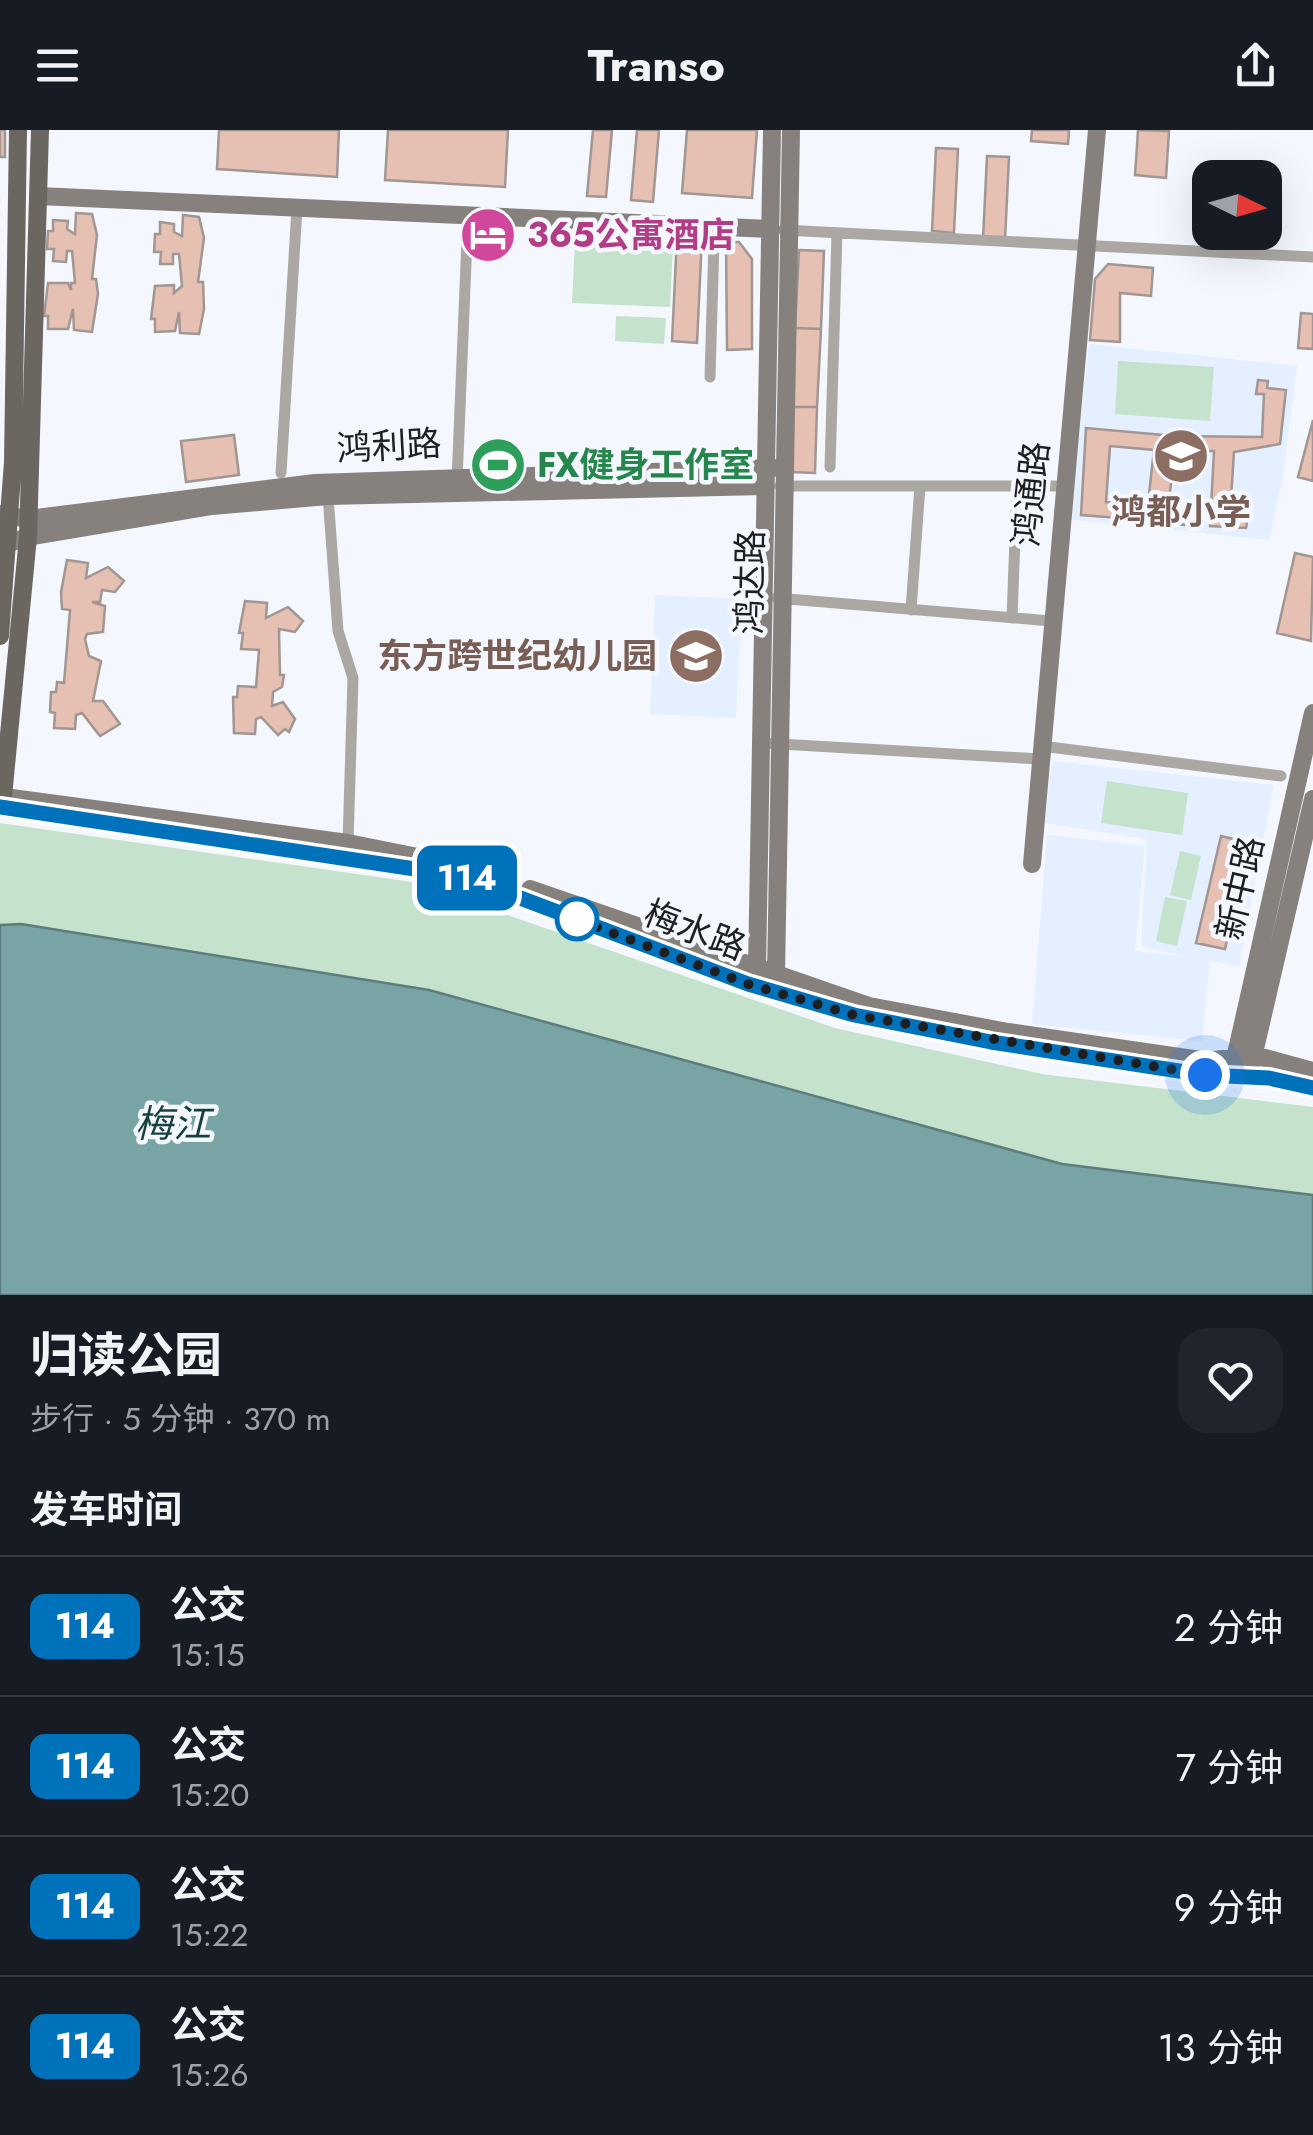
<!DOCTYPE html>
<html lang="zh">
<meta charset="utf-8">
<style>
:root{--surface:#171b24;--page:#20242c;--text:#f1f3f6;--muted:#9ea1a6;--line:#363941}
body{margin:0;font-family:Jost,"Noto Sans SC",sans-serif;background:var(--page);color:var(--text);height:100vh;display:flex;flex-direction:column;font-size:38px;white-space:nowrap}
*{box-sizing:border-box;margin:0}
p{font-size:32px;color:var(--muted)}
.icon{flex:none;width:55px;height:55px;fill:none;stroke:currentColor;stroke-width:2;stroke-linecap:round;stroke-linejoin:round}
.map{position:relative;height:1165px;overflow:hidden}
.side{display:flex;flex-direction:column;background:var(--surface);flex:1}
.side>*{flex:none}
.badge{padding:0 20px;border-radius:15px;font-size:35px;line-height:65px}
.needle{width:65px;rotate:95deg}
.fabs{position:absolute;left:1192px;top:30px;display:grid;gap:20px}
.fabs a{display:grid;place-items:center;width:90px;height:90px;border-radius:20px;background:var(--surface);box-shadow:0 10px 40px #0002;font-size:50px}
.you{position:absolute;width:50px;height:50px;margin:-25px;border:8px solid #fff;border-radius:50%;background:#1a73e8;box-shadow:0 0 0 15px #1a73e833}
.map>.badge{position:absolute;translate:-50% -50%;box-shadow:0 0 0 5px #fff}
h2{padding:0 30px;font-size:38px;line-height:90px}
.round{display:grid;place-items:center;flex:none;width:105px;height:105px;border-radius:30px;background:var(--page)}
.headline{display:flex;align-items:center;justify-content:space-between;height:170px;padding:0 30px}
h1{font-size:48px;font-weight:700;line-height:75px}
ul{padding:0;list-style:none}
li{display:flex;align-items:center;gap:30px;height:140px;padding:0 30px;border-top:2px solid var(--line)}
li div{flex:1}
li b{display:block;font-size:38px}
li em{font-style:normal}
li .badge{min-width:110px;font-weight:700;text-align:center}
header{display:flex;justify-content:space-between;align-items:center;height:130px;padding:0 30px;background:var(--surface);font-size:45px;font-weight:700}
.map>svg:first-child{display:block}
.built{fill:#e4efff}
.green{fill:#c5e2cc}
.water{fill:#79a4a6;stroke:#5d7c7e;stroke-width:2.5}
.building{fill:#e5c0b3;stroke:#a19692;stroke-width:2.5}
.lines{fill:none;stroke-linecap:round;stroke-linejoin:round}
.street{stroke:#aba8a4;stroke-width:11}
.secondary{stroke:#86817c;stroke-width:18}
.primary{stroke:#6c6660;stroke-width:18}
.line-casing{stroke:#fff;stroke-width:22}
.line{stroke:#0072bc;stroke-width:15}
.walk{stroke:#1c1e21;stroke-width:10;stroke-dasharray:0 18}
.stop-dot{fill:#fff;stroke:#0072bc;stroke-width:5}
.labels{text-anchor:middle;stroke-width:9;stroke-linejoin:round;paint-order:stroke}
.hotel-label{font-size:35px;font-weight:bold;fill:#b23c85;stroke:#f4f8fe;text-anchor:start}
.street-label{font-size:35px;fill:#1c1e21;stroke:#f4f8fe}
.leisure-label{font-size:35px;font-weight:bold;fill:#27864d;stroke:#f4f8fe;text-anchor:start}
.education-label{font-size:35px;font-weight:bold;fill:#785e54;stroke:#f4f8fe}
.water-label{font-size:38px;font-style:italic;fill:#153f41;stroke:#f4f8fe}
</style>
<header><svg class="icon" aria-label="menu" viewBox="0 0 24 24"><path d="M4 6h16M4 12h16M4 18h16"/></svg>Transo<svg class="icon" aria-label="share" viewBox="0 0 24 24"><path d="M12 15V3M7 8l5-5 5 5M5 13v7h14v-7"/></svg></header>
<div class="map">
<svg width="1313" height="1165" viewBox="0 0 1313 1165">
<rect width="100%" height="100%" fill="#f4f8fe"/>
<!-- built -->
<path class="built" d="M 1089,214 L 1297,236 L 1282,352 L 1269,410 L 1070,389 Z
M 655,465 L 742,469 L 736,588 L 650,584 Z
M 1052,631 L 1274,655 L 1239,836 L 1210,831 L 1202,911 L 1032,894 L 1047,705 L 1145,716 L 1135,821 L 1184,826 L 1141,816 L 1147,709 L 1045,693 Z"/>
<!-- green -->
<path class="green" d="M 575,110 L 673,114 L 670,177 L 572,173 Z
M 616,186 L 666,188 L 664,214 L 615,211 Z
M 1118,231 L 1214,237 L 1210,291 L 1115,284 Z
M 1107,651 L 1188,663 L 1182,705 L 1101,693 Z
M 0,693 L 412,752 L 835,898 L 1042,944 L 1313,977 L 1313,1065 L 1062,1034 L 429,860 L 21,794 L 0,795 Z
M 1180,721 L 1201,726 L 1191,770 L 1170,765 Z
M 1165,767 L 1187,771 L 1177,816 L 1156,811 Z"/>
<!-- water -->
<path class="water" d="M 21,794 L 429,860 L 1062,1034 L 1313,1065 L 1313,1165 L 0,1165 L 0,795 Z"/>
<!-- building -->
<path class="building" d="M 0,0 L 5,0 L 5,27 L 0,27 Z
M 219,0 L 339,0 L 337,47 L 217,39 Z
M 388,0 L 508,0 L 505,57 L 385,50 Z
M 593,0 L 612,0 L 606,67 L 587,66 Z
M 637,0 L 659,0 L 653,72 L 631,70 Z
M 687,0 L 757,0 L 752,68 L 682,63 Z
M 1032,0 L 1069,0 L 1068,14 L 1031,11 Z
M 1138,0 L 1169,1 L 1166,48 L 1135,45 Z
M 936,18 L 958,19 L 954,103 L 932,101 Z
M 987,26 L 1009,27 L 1005,110 L 983,109 Z
M 76,83 L 92,84 L 97,105 L 92,149 L 96,149 L 98,164 L 92,202 L 74,200 L 73,179 L 68,199 L 48,199 L 48,186 L 44,186 L 48,153 L 68,153 L 71,160 L 71,153 L 75,153 L 72,121 L 67,121 L 66,132 L 53,131 L 54,119 L 47,119 L 48,101 L 53,101 L 53,90 L 68,91 L 67,99 L 75,104 Z
M 183,85 L 199,87 L 204,108 L 198,152 L 203,152 L 204,179 L 199,204 L 180,203 L 179,182 L 175,201 L 155,202 L 155,189 L 151,189 L 155,156 L 174,155 L 174,163 L 182,156 L 179,124 L 173,124 L 173,134 L 160,134 L 161,122 L 154,122 L 155,104 L 160,104 L 160,92 L 174,94 L 174,102 L 182,106 Z
M 677,106 L 702,107 L 697,213 L 672,211 Z
M 726,112 L 739,112 L 752,129 L 752,219 L 727,220 Z
M 799,120 L 824,121 L 821,199 L 795,198 Z
M 1108,134 L 1153,138 L 1151,166 L 1120,163 L 1120,212 L 1090,210 L 1095,149 Z
M 1301,183 L 1313,184 L 1313,219 L 1298,218 Z
M 795,198 L 821,199 L 817,277 L 792,277 Z
M 1258,250 L 1268,251 L 1267,258 L 1286,260 L 1280,314 L 1234,322 L 1230,384 L 1248,386 L 1246,398 L 1210,396 L 1214,321 L 1175,321 L 1168,378 L 1187,380 L 1184,395 L 1146,391 L 1154,320 L 1110,316 L 1106,372 L 1120,373 L 1119,388 L 1081,385 L 1086,298 L 1175,306 L 1262,307 L 1264,264 L 1256,264 Z
M 792,277 L 817,277 L 815,343 L 790,342 Z
M 1313,290 L 1313,351 L 1298,347 Z
M 234,305 L 239,345 L 186,352 L 181,311 Z
M 1295,423 L 1313,427 L 1311,511 L 1277,503 Z
M 67,430 L 88,433 L 86,448 L 108,437 L 124,451 L 115,462 L 102,460 L 100,472 L 92,472 L 105,476 L 103,502 L 87,504 L 85,509 L 89,526 L 101,531 L 93,571 L 103,571 L 120,594 L 100,606 L 82,583 L 76,585 L 75,599 L 54,598 L 55,583 L 50,582 L 51,562 L 56,562 L 57,552 L 64,553 L 70,480 L 62,479 L 61,462 Z
M 245,471 L 267,473 L 266,488 L 288,477 L 303,491 L 295,502 L 279,499 L 280,545 L 284,545 L 282,557 L 273,562 L 272,576 L 283,572 L 295,589 L 289,602 L 285,599 L 278,605 L 261,587 L 256,589 L 255,604 L 234,603 L 233,567 L 237,567 L 238,556 L 256,557 L 259,520 L 241,519 L 243,503 L 239,503 Z
M 1221,706 L 1250,713 L 1225,819 L 1196,813 Z"/>
<g class="lines">
<!-- street -->
<path class="street" d="M 783,100 L 1313,127
M 710,247 L 714,111
M 830,337 L 837,103
M 281,343 L 297,78
M 457,351 L 468,85
M 780,356 L 1064,356
M 328,366 L 338,501 L 353,548 L 348,713
M 776,468 L 1051,491
M 911,480 L 920,356
M 1012,488 L 1017,356
M 762,613 L 1040,629
M 1041,616 L 1281,646"/>
<!-- secondary -->
<path class="secondary" d="M 38,66 L 771,99
M 0,384 L 28,389 L 315,353 L 774,338
M 0,416 L 28,407 L 212,376 L 328,366 L 766,356
M 4,667 L 348,713 L 448,733
M 0,677 L 462,746 L 748,854 L 854,885 L 991,912 L 1205,945 L 1269,948 L 1313,958
M 1032,734 L 1097,0
M 530,759 L 869,876 L 1008,902 L 1207,931 L 1254,925 L 1313,941
M 757,838 L 772,0
M 776,845 L 791,0
M 1234,933 L 1313,583
M 1251,936 L 1313,669"/>
<!-- primary -->
<path class="primary" d="M 0,506 L 13,332 L 18,0
M 2,677 L 28,407 L 40,0"/>
</g>
<g class="lines">
<!-- line casing -->
<g class="line-casing">
<path id="line" d="M 0,677 L 462,746 L 748,854 L 854,885 L 991,912 L 1205,945 L 1269,948 L 1313,958"/>
</g>
<!-- line -->
<use href="#line" class="line"/>
<!-- walk -->
<path class="walk" d="M 577,789 L 570,787 L 748,854 L 854,885 L 1205,945"/>
</g>
<!-- icons -->
<defs>
<g id="hotel-disc" transform="scale(2.875)"><circle r="9.5" fill="#d1479c" stroke="#f4f8fe"/><path d="M-6-4.5h1.5V1H6V5H4.5V3h-9V5H-6ZM-4 0a1.8 1.8 0 1 1 3.6 0ZM.5 0V-2.5h3Q6-2.5 6 0Z" fill="#fff"/></g>
<g id="school-disc" transform="scale(2.875)"><circle r="9.5" fill="#8d6e63" stroke="#f4f8fe"/><path d="M0-5L7-2L0 1L-7-2ZM-4 1L0 2.5L4 1V4Q0 6-4 4Z" fill="#fff"/></g>
<g id="stadium-disc" transform="scale(2.875)"><circle r="9.5" fill="#2e9e5b" stroke="#f4f8fe"/><path d="M0-5a6.5 5 0 1 0 0 10a6.5 5 0 1 0 0-10ZM-3.5-1.8h7v3.6h-7Z" fill="#fff"/></g>
</defs>
<g fill-rule="evenodd">
<use href="#hotel-disc" x="488" y="105"/>
<use href="#school-disc" x="1181" y="326"/>
<use href="#stadium-disc" x="498" y="335"/>
<use href="#school-disc" x="696" y="526"/>
</g>
<!-- markers -->
<circle class="stop-dot" cx="577" cy="789" r="20"/>
<g class="labels">
<!-- hotel labels -->
<g class="hotel-label">
<text x="527" y="117">365公寓酒店</text>
</g>
<!-- street labels -->
<g class="street-label">
<text transform="translate(389 316) rotate(-3)" y="12">鸿利路</text>
<text transform="translate(1031 364) rotate(-84)" y="12">鸿通路</text>
<text transform="translate(750 452) rotate(-89)" y="12">鸿达路</text>
<text transform="translate(1240 758) rotate(-77)" y="12">新中路</text>
<text transform="translate(695 800) rotate(21)" y="12">梅水路</text>
</g>
<!-- leisure labels -->
<g class="leisure-label">
<text x="537" y="347">FX健身工作室</text>
</g>
<!-- education labels -->
<g class="education-label">
<text x="1181" y="394">鸿都小学</text>
<text x="657" y="538" text-anchor="end">东方跨世纪幼儿园</text>
</g>
<!-- water labels -->
<g class="water-label">
<text x="173" y="1007">梅江</text>
</g>
</g>
</svg>
<div class="fabs">
<a><svg class="needle" viewBox="-14 -14 28 28"><path d="M0-13l5 13h-10z" fill="#e53935"/><path d="M0 13l5-13h-10z" fill="#9ea1a6"/></svg></a>
</div>
<div class="you" style="left:1205px;top:945px"></div>
<b class="badge" style="left:467px;top:748px;background:#0072bc;color:#fff">114</b>
</div>
<section class="side">
<div class="headline"><div><h1>归读公园</h1><p>步行 · 5 分钟 · 370 m</p></div><a class="round"><svg class="icon" aria-label="heart" viewBox="0 0 24 24"><path d="M12 20l-8-8c-3-5 5-10 8-4 3-6 11-1 8 4z"/></svg></a></div>
<h2>发车时间</h2>
<ul>
<li><span class="badge" style="background:#0072bc;color:#fff">114</span><div><b>公交</b><p>15:15</p></div><em>2 分钟</em></li>
<li><span class="badge" style="background:#0072bc;color:#fff">114</span><div><b>公交</b><p>15:20</p></div><em>7 分钟</em></li>
<li><span class="badge" style="background:#0072bc;color:#fff">114</span><div><b>公交</b><p>15:22</p></div><em>9 分钟</em></li>
<li><span class="badge" style="background:#0072bc;color:#fff">114</span><div><b>公交</b><p>15:26</p></div><em>13 分钟</em></li>
</ul>
</section>
